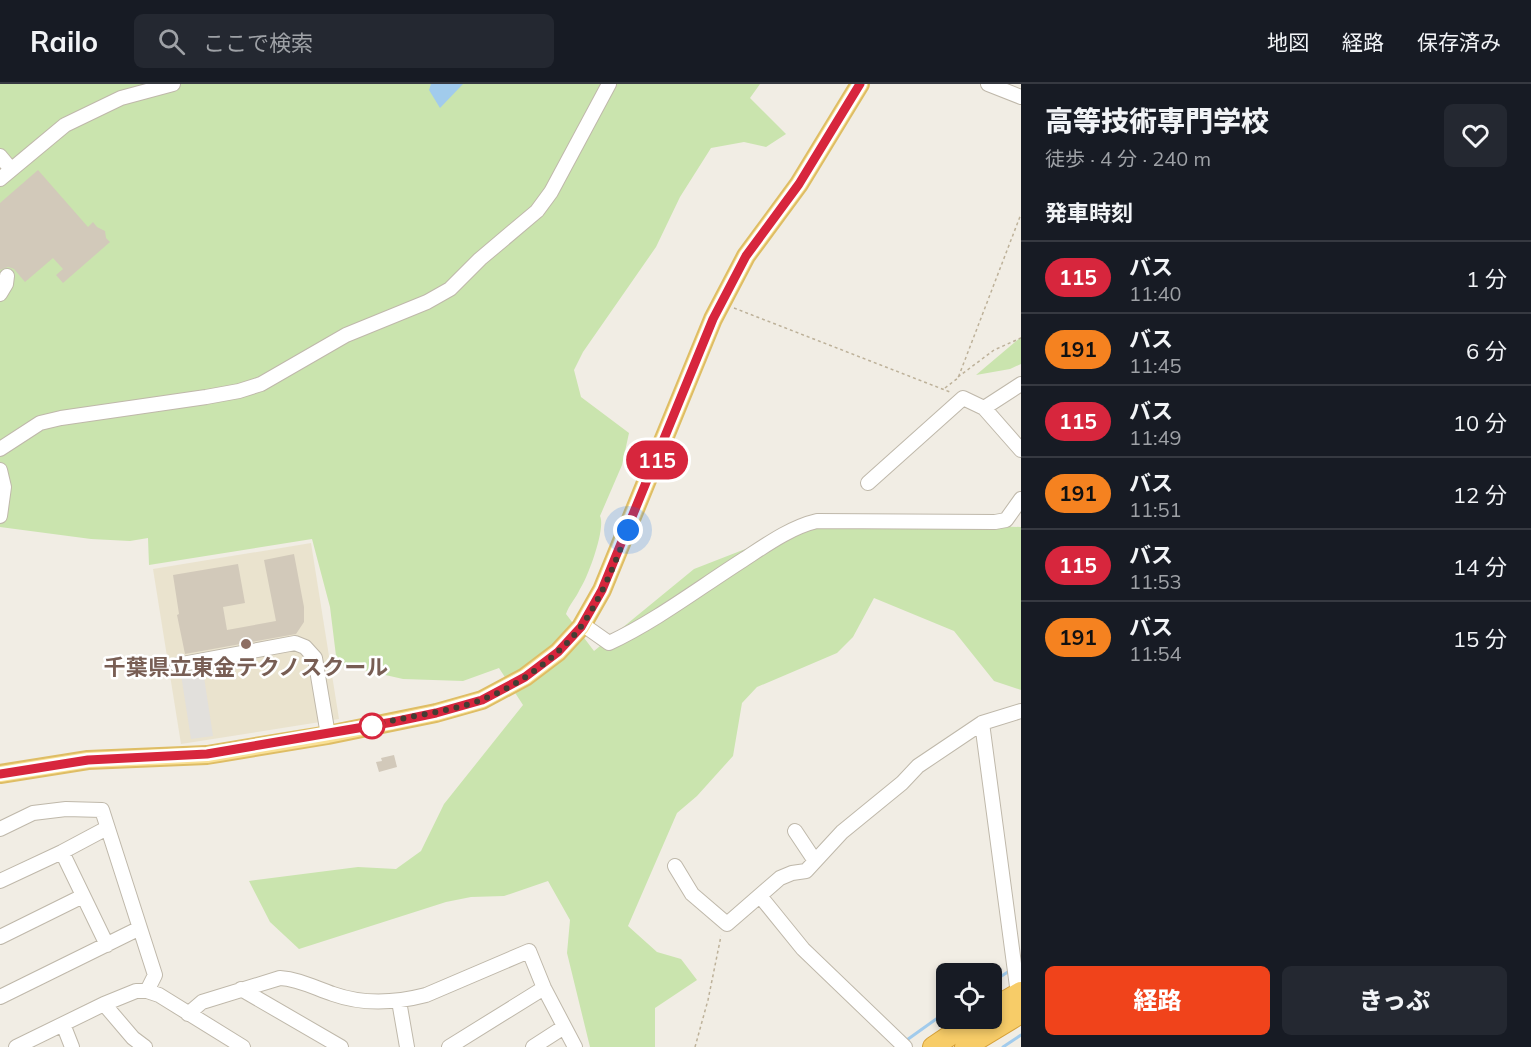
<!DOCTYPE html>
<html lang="ja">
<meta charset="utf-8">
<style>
:root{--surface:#171b24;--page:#242831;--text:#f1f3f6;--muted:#9ea1a6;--line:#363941;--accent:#f0431b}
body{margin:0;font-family:Mulish,"Noto Sans JP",sans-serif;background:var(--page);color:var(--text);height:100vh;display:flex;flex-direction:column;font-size:22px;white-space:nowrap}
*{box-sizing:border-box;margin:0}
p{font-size:20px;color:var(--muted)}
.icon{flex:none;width:33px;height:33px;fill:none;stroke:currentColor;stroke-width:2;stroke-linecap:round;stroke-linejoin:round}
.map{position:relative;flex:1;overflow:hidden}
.details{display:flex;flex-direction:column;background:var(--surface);width:510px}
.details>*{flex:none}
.badge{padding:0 12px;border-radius:20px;font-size:21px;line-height:39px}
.tools{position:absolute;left:936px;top:879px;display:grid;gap:12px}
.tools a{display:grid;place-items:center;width:66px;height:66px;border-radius:9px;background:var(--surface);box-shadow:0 3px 9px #0003;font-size:30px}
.you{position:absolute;width:30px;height:30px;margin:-15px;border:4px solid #fff;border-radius:50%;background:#1a73e8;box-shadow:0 0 0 9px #1a73e833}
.map>.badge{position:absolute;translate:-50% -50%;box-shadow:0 0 0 3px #fff}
h2{padding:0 24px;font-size:22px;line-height:54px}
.round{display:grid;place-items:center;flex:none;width:63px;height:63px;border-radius:9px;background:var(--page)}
.overview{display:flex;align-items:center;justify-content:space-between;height:102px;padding:0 24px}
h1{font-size:28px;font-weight:800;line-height:45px}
.cta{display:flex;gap:12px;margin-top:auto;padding:12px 24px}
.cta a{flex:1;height:69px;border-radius:9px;background:var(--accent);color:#fff;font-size:24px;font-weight:800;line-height:69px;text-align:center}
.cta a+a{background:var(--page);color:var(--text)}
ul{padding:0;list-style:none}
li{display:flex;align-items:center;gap:18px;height:72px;padding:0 24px;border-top:2px solid var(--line)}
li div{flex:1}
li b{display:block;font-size:22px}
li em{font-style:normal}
li .badge{min-width:66px;font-weight:700;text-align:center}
header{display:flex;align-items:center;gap:36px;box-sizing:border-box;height:84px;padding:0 30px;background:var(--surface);border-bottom:2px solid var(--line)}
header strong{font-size:28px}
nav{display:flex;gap:33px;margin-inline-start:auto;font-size:21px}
.search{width:420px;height:54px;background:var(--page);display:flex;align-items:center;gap:15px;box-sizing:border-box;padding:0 21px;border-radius:9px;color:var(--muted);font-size:22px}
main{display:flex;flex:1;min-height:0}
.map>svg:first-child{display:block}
.education{fill:#eae3ce}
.green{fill:#cae4ae}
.parking{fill:#e2e0dc}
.water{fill:#a1cbec}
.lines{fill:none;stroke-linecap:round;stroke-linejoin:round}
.stream{stroke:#a1cbec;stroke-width:3}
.building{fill:#d2c9ba}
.minor-casing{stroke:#bfb8aa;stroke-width:16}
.major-casing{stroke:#debd65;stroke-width:20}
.highway-casing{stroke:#d6a139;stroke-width:22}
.path{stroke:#bdb199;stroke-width:1.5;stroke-dasharray:3 3;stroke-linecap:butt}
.minor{stroke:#fff;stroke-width:14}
.major{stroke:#f9e094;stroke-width:16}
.highway{stroke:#f7cc68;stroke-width:20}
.line-casing{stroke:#fff;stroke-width:14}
.line{stroke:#d7263d;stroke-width:9}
.walk{stroke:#433d34;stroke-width:6;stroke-dasharray:0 10.8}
.education-dot{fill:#8d6e63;stroke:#fff;stroke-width:2}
.stop-dot{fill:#fff;stroke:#d7263d;stroke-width:3}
.labels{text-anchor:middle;stroke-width:5;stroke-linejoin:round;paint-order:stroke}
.education-label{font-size:22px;font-weight:bold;fill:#785e54;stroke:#fff}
</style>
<header>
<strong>Railo</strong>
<div class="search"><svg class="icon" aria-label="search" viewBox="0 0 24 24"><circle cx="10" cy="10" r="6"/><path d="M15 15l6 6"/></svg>ここで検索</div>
<nav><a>地図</a><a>経路</a><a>保存済み</a></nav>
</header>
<main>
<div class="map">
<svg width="1021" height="963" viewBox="0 0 1021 963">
<rect width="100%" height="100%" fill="#f1ede4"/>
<!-- education -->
<path class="education" d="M 311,459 L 339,635 L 181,660 L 153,485 Z"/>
<!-- green -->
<path class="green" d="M 0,0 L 760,0 L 750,14 L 786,50 L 766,63 L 744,58 L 711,64 L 680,113 L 656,163 L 583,268 L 574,286 L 581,313 L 629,349 L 622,381 L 600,432 C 606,444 588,493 580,505 C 576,514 569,521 566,530 L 594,567 L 694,485 L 817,437 L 1021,443 L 1021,606 L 994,597 L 954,547 L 874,514 L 853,553 L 837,569 L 757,603 L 742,619 L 733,672 L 697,712 L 677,729 L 628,842 L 657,868 L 681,875 L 697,896 L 655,924 L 655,963 L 590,963 L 567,869 L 570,836 L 548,797 L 504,812 L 471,813 L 446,818 L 299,865 L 270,838 L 249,797 L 358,783 L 396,785 L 421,767 L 444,720 L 523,621 L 499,584 L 463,597 L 403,595 L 337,580 L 330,523 L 312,455 L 149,481 L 148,454 L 130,457 L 91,455 L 0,443 Z
M 1021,253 L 1021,280 L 1010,285 L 976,291 Z"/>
<!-- parking -->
<path class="parking" d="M 202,580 L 213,652 L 191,655 L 180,584 Z"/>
<!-- water -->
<path class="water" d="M 431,0 L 463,0 L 440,24 L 429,6 Z"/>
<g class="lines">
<!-- stream -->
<path class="stream" d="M 992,898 L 1011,886
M 904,958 L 946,928
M 1003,963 L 1021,951"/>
</g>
<!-- building -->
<path class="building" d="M 38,86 L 88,143 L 93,138 L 97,143 L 105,147 L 106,154 L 110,158 L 63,199 L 56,191 L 63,185 L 53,174 L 25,198 L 14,185 L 8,183 L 0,186 L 0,119 Z
M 294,470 L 304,523 L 304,538 L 296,550 L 185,570 L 177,531 L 179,530 L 173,491 L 238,480 L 245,519 L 223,523 L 227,546 L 276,537 L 264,476 Z
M 394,671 L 397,683 L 379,688 L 376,678 L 382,677 L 381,674 Z"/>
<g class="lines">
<!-- minor casing -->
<g class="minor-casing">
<path id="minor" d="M 988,0 L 1021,13
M 0,72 L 10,84
M 0,95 L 65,41 L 121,14 L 173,0
M 0,210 L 6,200 L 7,192
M 984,324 L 1021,300
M 0,365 L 40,339 L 61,334 L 206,313 L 239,307 L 261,300 L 346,251 L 427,218 L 450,205 L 480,175 L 537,127 L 551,108 L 609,0
M 0,386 L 4,403 L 0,432
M 868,399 L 963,314 L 984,324 L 1021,366
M 582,540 L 609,559 C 656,537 699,504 743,476 C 766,461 791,443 817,437 L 995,438 L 1006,436 L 1021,415
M 177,581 L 295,559 L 305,563 L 315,574 L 328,651
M 982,639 L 1018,910
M 0,745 L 33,729 L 66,725 L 102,726 L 155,891 L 147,907
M 795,747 L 815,777
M 62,768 L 107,861
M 675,782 L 692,810 L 727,840 L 780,794 L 792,789 L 806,787 L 842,748 L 902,699 L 918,682 L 982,639 L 1021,627
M 0,797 L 62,768 L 107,744
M 760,812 L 803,865 L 905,963
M 0,853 L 83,812
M 241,905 L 341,963
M 0,913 L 140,844
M 399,917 L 407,963
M 104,920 L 133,954 L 145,963
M 188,930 L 202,918 L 280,894 C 299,895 315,904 333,910 C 364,921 395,919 426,911 L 529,867 L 544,904 L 575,963
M 63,940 L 72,963
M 16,963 L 104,920 L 136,907 L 147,907 L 159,911 L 243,963
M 449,963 L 544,904
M 533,963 L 564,943"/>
</g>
<!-- major casing -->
<g class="major-casing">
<path id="major" d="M 0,690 L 88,676 L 207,671 L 328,651 L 436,629 L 482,616 L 525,593 L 558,568 L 581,543 L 602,506 L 713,235 L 746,172 L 799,100 L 860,0"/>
</g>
<!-- highway casing -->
<g class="highway-casing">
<path id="highway" d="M 992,925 L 1021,908
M 933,963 L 976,934
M 965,963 L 1021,929"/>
</g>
<!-- path -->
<path class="path" d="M 734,224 L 950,308
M 958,293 L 994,266 L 1021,254
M 945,304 L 958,294 L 1021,130
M 695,963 L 708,916 L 721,852"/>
<!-- minor -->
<use href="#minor" class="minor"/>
<!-- major -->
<use href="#major" class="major"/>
<!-- highway -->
<use href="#highway" class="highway"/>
</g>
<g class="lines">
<!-- line casing -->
<g class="line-casing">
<path id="line" d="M 0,690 L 88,676 L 207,670 L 393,638 L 436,629 L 482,616 L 525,593 L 558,568 L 581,543 L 602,506 L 713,235 L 746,172 L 799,100 L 860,0"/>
</g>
<!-- line -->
<use href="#line" class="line"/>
<!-- walk -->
<path class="walk" d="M 372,642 C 404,632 447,629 481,616 C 516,603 557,574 580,544 C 601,515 615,479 628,446"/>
</g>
<!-- markers -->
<circle class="education-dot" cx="246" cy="560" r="6"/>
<circle class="stop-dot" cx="372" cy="642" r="12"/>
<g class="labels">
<!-- education labels -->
<g class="education-label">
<text x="246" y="591">千葉県立東金テクノスクール</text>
</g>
</g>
</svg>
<div class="tools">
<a><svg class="icon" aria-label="locate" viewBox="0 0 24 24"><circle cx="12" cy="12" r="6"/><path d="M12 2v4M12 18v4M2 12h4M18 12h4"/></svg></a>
</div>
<div class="you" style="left:628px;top:446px"></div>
<b class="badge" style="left:657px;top:376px;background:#d7263d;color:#fff">115</b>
</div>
<section class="details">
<div class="overview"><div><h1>高等技術専門学校</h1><p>徒歩 · 4 分 · 240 m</p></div><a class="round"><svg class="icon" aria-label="heart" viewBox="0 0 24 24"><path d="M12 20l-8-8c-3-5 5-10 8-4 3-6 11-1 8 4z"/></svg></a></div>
<h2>発車時刻</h2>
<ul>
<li><span class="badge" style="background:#d7263d;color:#fff">115</span><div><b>バス</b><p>11:40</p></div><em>1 分</em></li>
<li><span class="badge" style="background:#f58220;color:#111">191</span><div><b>バス</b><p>11:45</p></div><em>6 分</em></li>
<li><span class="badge" style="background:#d7263d;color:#fff">115</span><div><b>バス</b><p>11:49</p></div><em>10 分</em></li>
<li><span class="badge" style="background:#f58220;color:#111">191</span><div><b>バス</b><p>11:51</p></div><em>12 分</em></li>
<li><span class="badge" style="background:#d7263d;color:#fff">115</span><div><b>バス</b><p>11:53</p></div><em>14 分</em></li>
<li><span class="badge" style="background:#f58220;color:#111">191</span><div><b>バス</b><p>11:54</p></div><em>15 分</em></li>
</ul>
<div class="cta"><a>経路</a><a>きっぷ</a></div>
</section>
</main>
